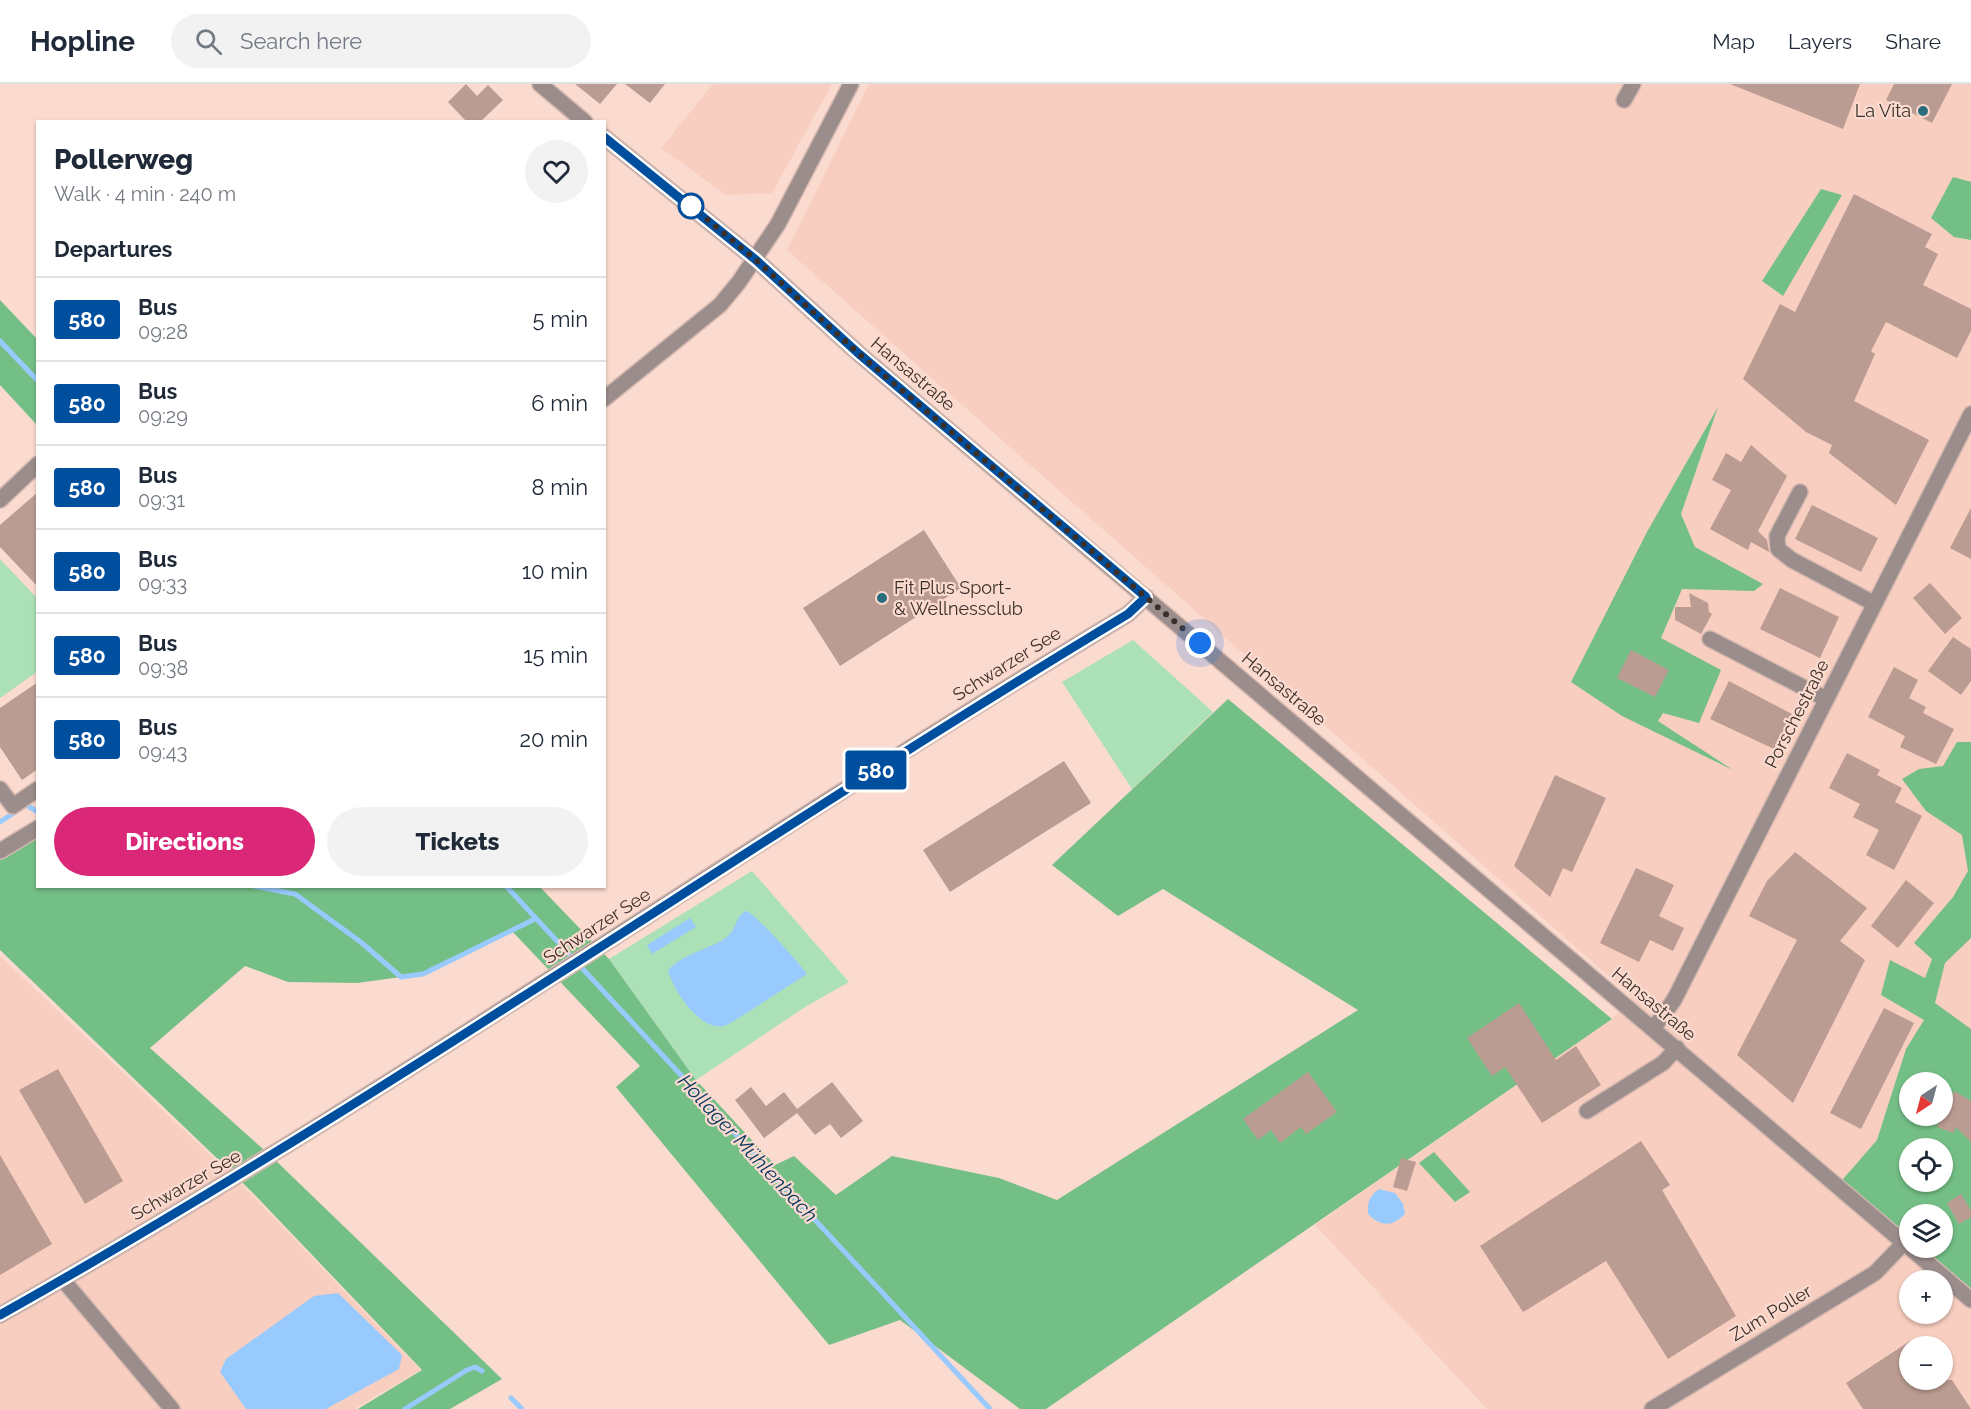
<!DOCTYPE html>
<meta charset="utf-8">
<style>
:root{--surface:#fff;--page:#f2f2f3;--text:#1f2937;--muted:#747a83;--line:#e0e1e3;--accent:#db2777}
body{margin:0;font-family:Raleway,sans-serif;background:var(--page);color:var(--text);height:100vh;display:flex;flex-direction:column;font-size:22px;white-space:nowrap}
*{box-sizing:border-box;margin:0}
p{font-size:20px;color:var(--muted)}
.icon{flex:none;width:33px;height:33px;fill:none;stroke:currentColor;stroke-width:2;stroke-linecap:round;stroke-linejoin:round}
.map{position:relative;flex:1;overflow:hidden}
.drawer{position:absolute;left:36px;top:36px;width:570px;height:768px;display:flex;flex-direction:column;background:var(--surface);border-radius:0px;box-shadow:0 2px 4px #0004}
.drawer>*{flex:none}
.badge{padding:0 12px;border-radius:4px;font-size:21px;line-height:39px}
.needle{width:39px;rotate:216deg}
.fabs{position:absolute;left:1899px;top:988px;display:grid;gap:12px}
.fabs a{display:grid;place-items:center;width:54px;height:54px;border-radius:50%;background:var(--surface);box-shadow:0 2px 4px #0004;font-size:30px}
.you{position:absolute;width:30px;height:30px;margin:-15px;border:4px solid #fff;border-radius:50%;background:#1a73e8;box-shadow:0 0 0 9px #1a73e833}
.map>.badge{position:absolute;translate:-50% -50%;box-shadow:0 0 0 3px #fff}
h2{padding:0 18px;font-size:22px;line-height:54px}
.round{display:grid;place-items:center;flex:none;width:63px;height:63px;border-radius:32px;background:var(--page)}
.headline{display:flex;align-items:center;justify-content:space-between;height:102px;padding:0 18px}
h1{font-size:28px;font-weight:800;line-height:45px}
.button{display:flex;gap:12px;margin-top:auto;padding:12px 18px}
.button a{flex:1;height:69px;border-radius:36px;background:var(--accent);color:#fff;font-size:24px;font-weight:800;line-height:69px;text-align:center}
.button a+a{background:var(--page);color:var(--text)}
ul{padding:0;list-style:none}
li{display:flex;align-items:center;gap:18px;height:84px;padding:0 18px;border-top:2px solid var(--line)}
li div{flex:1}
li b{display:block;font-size:22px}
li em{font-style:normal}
li .badge{min-width:66px;font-weight:700;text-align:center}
header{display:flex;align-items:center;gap:36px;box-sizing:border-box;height:84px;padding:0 30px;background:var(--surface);border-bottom:2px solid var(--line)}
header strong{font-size:28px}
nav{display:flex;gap:33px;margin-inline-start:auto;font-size:21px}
.search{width:420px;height:54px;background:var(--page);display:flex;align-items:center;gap:15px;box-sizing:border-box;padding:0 21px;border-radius:33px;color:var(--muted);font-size:22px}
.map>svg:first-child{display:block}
.built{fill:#f7cec0;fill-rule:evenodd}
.green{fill:#ace1b7}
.forest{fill:#74bf86;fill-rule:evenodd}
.water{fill:#98cafd}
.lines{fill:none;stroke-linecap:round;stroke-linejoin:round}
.stream{stroke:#98cafd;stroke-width:5}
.building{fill:#bb9c92}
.minor-casing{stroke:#d5b8ae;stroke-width:18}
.minor{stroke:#9c8d8d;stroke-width:15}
.line-casing{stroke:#fff;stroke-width:14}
.line{stroke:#004e9e;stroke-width:9}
.walk{stroke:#3b2f2a;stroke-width:6;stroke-dasharray:0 10.8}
.poi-dot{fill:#296d7d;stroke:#fbdacf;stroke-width:2}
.stop-dot{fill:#fff;stroke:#004e9e;stroke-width:3}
.labels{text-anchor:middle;stroke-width:4.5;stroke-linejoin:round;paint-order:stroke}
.poi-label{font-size:18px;fill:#3b2f2a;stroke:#fbdacf;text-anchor:end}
.street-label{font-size:18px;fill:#3b2f2a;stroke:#fbdacf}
.water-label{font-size:20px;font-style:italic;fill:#0b3a61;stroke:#fbdacf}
</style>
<header>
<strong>Hopline</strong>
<div class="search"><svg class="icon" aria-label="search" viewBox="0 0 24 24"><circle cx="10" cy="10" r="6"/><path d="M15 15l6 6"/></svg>Search here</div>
<nav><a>Map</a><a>Layers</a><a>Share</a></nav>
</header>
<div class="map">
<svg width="1971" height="1325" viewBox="0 0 1971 1325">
<rect width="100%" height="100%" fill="#fbdacf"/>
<!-- built -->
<path class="built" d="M 713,0 L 832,0 L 772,109 L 726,111 L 661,64 Z
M 869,0 L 1971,0 L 1971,1325 L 1487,1325 L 1315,1141 L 1612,935 L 1632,913 L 787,166 ZM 1910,999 L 1942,999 L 1942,1032 L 1910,1032 ZM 1910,1065 L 1942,1065 L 1942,1098 L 1910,1098 ZM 1910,1131 L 1942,1131 L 1942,1164 L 1910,1164 ZM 1910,1197 L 1942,1197 L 1942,1230 L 1910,1230 ZM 1910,1263 L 1942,1263 L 1942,1296 L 1910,1296 Z
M 0,872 L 250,1109 L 420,1286 L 354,1325 L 0,1325 Z"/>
<!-- green -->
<path class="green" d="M 0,475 L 38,515 L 37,588 L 0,614 Z
M 1133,556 L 1213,628 L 1132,705 L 1062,598 Z
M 752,787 L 849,898 L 805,923 L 696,996 L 609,875 Z"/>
<!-- forest -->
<path class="forest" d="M 1953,93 L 1971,98 L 1971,156 L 1954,153 L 1931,134 Z
M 1821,105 L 1842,111 L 1783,212 L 1762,197 Z
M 0,216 L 37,255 L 37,341 L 0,301 Z
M 1718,323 L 1681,430 L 1695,463 L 1763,500 L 1754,507 L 1682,505 L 1661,554 L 1721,586 L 1699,639 L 1663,629 L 1658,637 L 1733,686 L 1622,632 L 1571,598 L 1647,448 Z
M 1228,615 L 1612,935 L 1046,1325 L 1020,1325 L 900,1236 L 829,1261 L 616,1003 L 640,982 L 511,846 L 423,890 L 357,899 L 288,898 L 245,882 L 150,964 L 272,1073 L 502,1295 L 450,1325 L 358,1325 L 422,1286 L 252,1108 L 0,866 L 0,767 L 37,744 L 38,802 L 540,803 L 609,875 L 696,996 L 775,1081 L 794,1072 L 836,1111 L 892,1072 L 999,1094 L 1057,1116 L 1358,926 L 1163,805 L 1118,832 L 1052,781 Z
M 1957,658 L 1971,658 L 1971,854 L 1945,879 L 1935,919 L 1971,945 L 1971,1216 L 1910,1164 L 1942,1164 L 1942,1131 L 1910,1131 L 1910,1164 L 1837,1102 L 1877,1056 L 1906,965 L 1924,936 L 1881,911 L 1890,876 L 1925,894 L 1932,875 L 1914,859 L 1953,813 L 1968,787 L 1962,751 L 1926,727 L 1902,695 L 1919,685 L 1943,682 ZM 1910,999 L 1942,999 L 1942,1032 L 1910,1032 ZM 1910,1065 L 1942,1065 L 1942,1098 L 1910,1098 Z
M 1434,1068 L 1470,1108 L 1455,1118 L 1419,1079 Z"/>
<!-- water -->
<path class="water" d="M 746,827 C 756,830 800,880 807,890 L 734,937 C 728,940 723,944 716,942 C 695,939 674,906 668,887 C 682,868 718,864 730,850 C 737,842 736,832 746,827 Z
M 690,834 L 696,843 L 652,870 L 647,861 Z
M 1379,1105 L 1395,1109 L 1403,1120 L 1405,1130 C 1392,1143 1381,1143 1368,1130 C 1367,1118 1370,1112 1379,1105 Z
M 338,1209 L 402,1271 L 399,1285 L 326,1325 L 246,1325 L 220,1288 L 226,1275 L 314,1212 Z"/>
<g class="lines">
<!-- stream -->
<path class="stream" d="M 0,257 L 38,297
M 0,738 L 26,721 L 38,728
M 254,802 L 295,810 L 362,859 L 401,893 L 423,890 L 535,835
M 506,802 L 990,1325
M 511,1314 L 522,1325
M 405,1325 L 467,1286 L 475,1283 L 482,1287"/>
</g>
<!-- building -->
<path class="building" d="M 466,0 L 477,12 L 488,1 L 503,16 L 480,38 L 467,38 L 448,18 Z
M 575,0 L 617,0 L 600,20 Z
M 625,0 L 665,0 L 650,19 Z
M 1730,0 L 1860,0 L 1843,45 Z
M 1894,0 L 1952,0 L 1932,39 L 1886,16 Z
M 1854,110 L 1932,150 L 1925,163 L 1938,170 L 1923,201 L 1971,225 L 1971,247 L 1957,274 L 1886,238 L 1871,267 L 1875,270 L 1854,317 L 1929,356 L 1896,421 L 1829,369 L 1832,361 L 1806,348 L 1743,295 L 1780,220 L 1795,228 Z
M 1751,361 L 1787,392 L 1758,447 L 1767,456 L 1769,468 L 1751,458 L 1748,466 L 1710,445 L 1731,406 L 1712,396 L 1726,369 L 1741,378 Z
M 38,408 L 38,503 L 0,463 L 0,441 Z
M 1812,421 L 1878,454 L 1861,488 L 1795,455 Z
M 1971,424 L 1971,475 L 1950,464 Z
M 924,446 L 961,504 L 840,582 L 803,524 Z
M 1930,499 L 1962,534 L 1945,550 L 1913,514 Z
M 1780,504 L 1839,533 L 1820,574 L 1760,545 Z
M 1689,509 L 1708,519 L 1709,528 L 1712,530 L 1701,550 L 1675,536 L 1675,523 L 1691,523 Z
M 1953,553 L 1971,565 L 1971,597 L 1961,611 L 1928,587 Z
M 1631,566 L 1669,586 L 1655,613 L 1617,594 Z
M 1894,583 L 1918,596 L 1909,614 L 1926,623 L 1923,629 L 1954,645 L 1936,680 L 1900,663 L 1905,652 L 1868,633 Z
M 1729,597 L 1792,630 L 1774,665 L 1710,635 Z
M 38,598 L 38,685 L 22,696 L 0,663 L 0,624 Z
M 1847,669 L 1880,686 L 1877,691 L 1902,704 L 1895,718 L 1922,732 L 1894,786 L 1866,771 L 1879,746 L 1853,733 L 1860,720 L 1829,704 Z
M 1064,677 L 1091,719 L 950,808 L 923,766 Z
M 1555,691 L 1606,714 L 1572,788 L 1563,784 L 1550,813 L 1514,782 Z
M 1795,768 L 1867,824 L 1840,857 L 1865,876 L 1793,1019 L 1737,971 L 1797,856 L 1749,832 L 1767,797 Z
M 1636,784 L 1674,801 L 1659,832 L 1684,844 L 1673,867 L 1650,856 L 1639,878 L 1600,859 Z
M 1906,796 L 1934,819 L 1898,864 L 1871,842 Z
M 1519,919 L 1556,976 L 1576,962 L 1601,1001 L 1542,1039 L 1505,983 L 1492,992 L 1467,954 Z
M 1884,924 L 1914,939 L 1861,1045 L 1830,1029 Z
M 58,985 L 123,1097 L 85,1120 L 19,1006 Z
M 1308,988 L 1337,1028 L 1306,1050 L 1301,1043 L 1280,1059 L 1271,1046 L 1258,1056 L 1243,1035 Z
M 832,998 L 863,1037 L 841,1054 L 830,1040 L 815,1051 L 797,1029 L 764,1054 L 735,1016 L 751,1003 L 766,1022 L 784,1008 L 797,1025 Z
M 1954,1007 L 1971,1017 L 1971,1058 L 1956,1043 L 1953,1049 L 1937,1043 Z
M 1641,1057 L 1670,1101 L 1662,1106 L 1736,1232 L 1668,1275 L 1606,1177 L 1523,1228 L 1480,1162 Z
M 0,1071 L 52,1160 L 0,1191 Z
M 1401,1074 L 1416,1078 L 1407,1107 L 1393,1103 Z
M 1961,1110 L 1971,1127 L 1971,1133 L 1959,1140 L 1947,1119 Z
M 1910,1257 L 1910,1296 L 1952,1296 L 1971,1325 L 1863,1325 L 1846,1299 Z"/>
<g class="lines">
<!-- minor casing -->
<g class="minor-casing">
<path id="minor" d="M 540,0 L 585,38
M 1624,16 L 1633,0
M 604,53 L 756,176 L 858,269 L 1910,1164
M 604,315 L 720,221 L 739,198 L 778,140 L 851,0
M 1800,408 L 1777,452 L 1778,465 L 1792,476 L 1875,520
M 0,416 L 38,380
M 1710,555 L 1826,615
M 0,705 L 13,722 L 38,705
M 0,767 L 38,744
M 1653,945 L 1674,916 L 1971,330
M 1587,1027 L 1663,979 L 1677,964
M 1910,1164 L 1971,1216
M 63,1196 L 172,1325
M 0,1231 C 386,1014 748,757 1128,530 L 1146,513
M 1652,1325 L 1875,1189 L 1904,1159"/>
</g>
<!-- minor -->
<use href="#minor" class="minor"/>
</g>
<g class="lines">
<!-- line casing -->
<g class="line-casing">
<path id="line" d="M 0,1231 C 386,1014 748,759 1128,530 L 1146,513 L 858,269 L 756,176 L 604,53"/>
</g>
<!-- line -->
<use href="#line" class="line"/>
<!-- walk -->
<path class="walk" d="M 691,122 L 756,176 L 858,269 L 1200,559"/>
</g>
<!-- markers -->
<g class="poi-dot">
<circle cx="1923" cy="27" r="6"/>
<circle cx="882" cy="514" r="6"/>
</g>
<circle class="stop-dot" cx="691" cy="122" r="12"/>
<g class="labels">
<!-- poi labels -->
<g class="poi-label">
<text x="1911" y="33">La Vita</text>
<text x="894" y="510" text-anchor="start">Fit Plus Sport-<tspan x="894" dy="21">&amp; Wellnessclub</tspan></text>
</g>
<!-- street labels -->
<g class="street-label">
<text transform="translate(913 290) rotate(40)" y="6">Hansastraße</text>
<text transform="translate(1007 580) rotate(-32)" y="6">Schwarzer See</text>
<text transform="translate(1284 605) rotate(40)" y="6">Hansastraße</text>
<text transform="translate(1797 630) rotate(-63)" y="6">Porschestraße</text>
<text transform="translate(597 842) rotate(-33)" y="6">Schwarzer See</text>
<text transform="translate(1654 920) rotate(40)" y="6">Hansastraße</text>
<text transform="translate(186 1101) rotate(-30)" y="6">Schwarzer See</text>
<text transform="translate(1771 1229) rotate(-31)" y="6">Zum Poller</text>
</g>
<!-- water labels -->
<g class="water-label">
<text transform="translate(748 1064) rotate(47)" y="7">Hollager Mühlenbach</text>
</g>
</g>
</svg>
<div class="fabs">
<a><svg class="needle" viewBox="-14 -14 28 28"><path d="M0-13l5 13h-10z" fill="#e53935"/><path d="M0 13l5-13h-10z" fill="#747a83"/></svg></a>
<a><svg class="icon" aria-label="locate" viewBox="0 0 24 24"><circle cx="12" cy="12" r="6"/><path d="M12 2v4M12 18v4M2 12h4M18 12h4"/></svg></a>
<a><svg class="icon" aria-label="layers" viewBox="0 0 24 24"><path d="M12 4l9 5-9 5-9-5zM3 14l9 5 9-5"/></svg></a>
<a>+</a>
<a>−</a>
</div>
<div class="you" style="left:1200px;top:559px"></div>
<b class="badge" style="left:876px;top:686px;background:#004e9e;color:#fff">580</b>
<section class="drawer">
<div class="headline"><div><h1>Pollerweg</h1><p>Walk · 4 min · 240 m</p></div><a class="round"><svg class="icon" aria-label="heart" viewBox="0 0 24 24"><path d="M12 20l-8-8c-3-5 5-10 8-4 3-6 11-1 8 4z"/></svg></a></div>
<h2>Departures</h2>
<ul>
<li><span class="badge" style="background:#004e9e;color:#fff">580</span><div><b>Bus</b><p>09:28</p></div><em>5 min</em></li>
<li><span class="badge" style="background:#004e9e;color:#fff">580</span><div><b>Bus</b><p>09:29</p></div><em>6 min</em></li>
<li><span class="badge" style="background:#004e9e;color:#fff">580</span><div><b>Bus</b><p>09:31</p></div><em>8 min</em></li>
<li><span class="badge" style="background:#004e9e;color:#fff">580</span><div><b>Bus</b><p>09:33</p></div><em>10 min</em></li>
<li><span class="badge" style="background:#004e9e;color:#fff">580</span><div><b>Bus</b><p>09:38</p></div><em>15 min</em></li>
<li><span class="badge" style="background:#004e9e;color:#fff">580</span><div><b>Bus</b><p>09:43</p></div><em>20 min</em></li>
</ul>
<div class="button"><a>Directions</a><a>Tickets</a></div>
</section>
</div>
